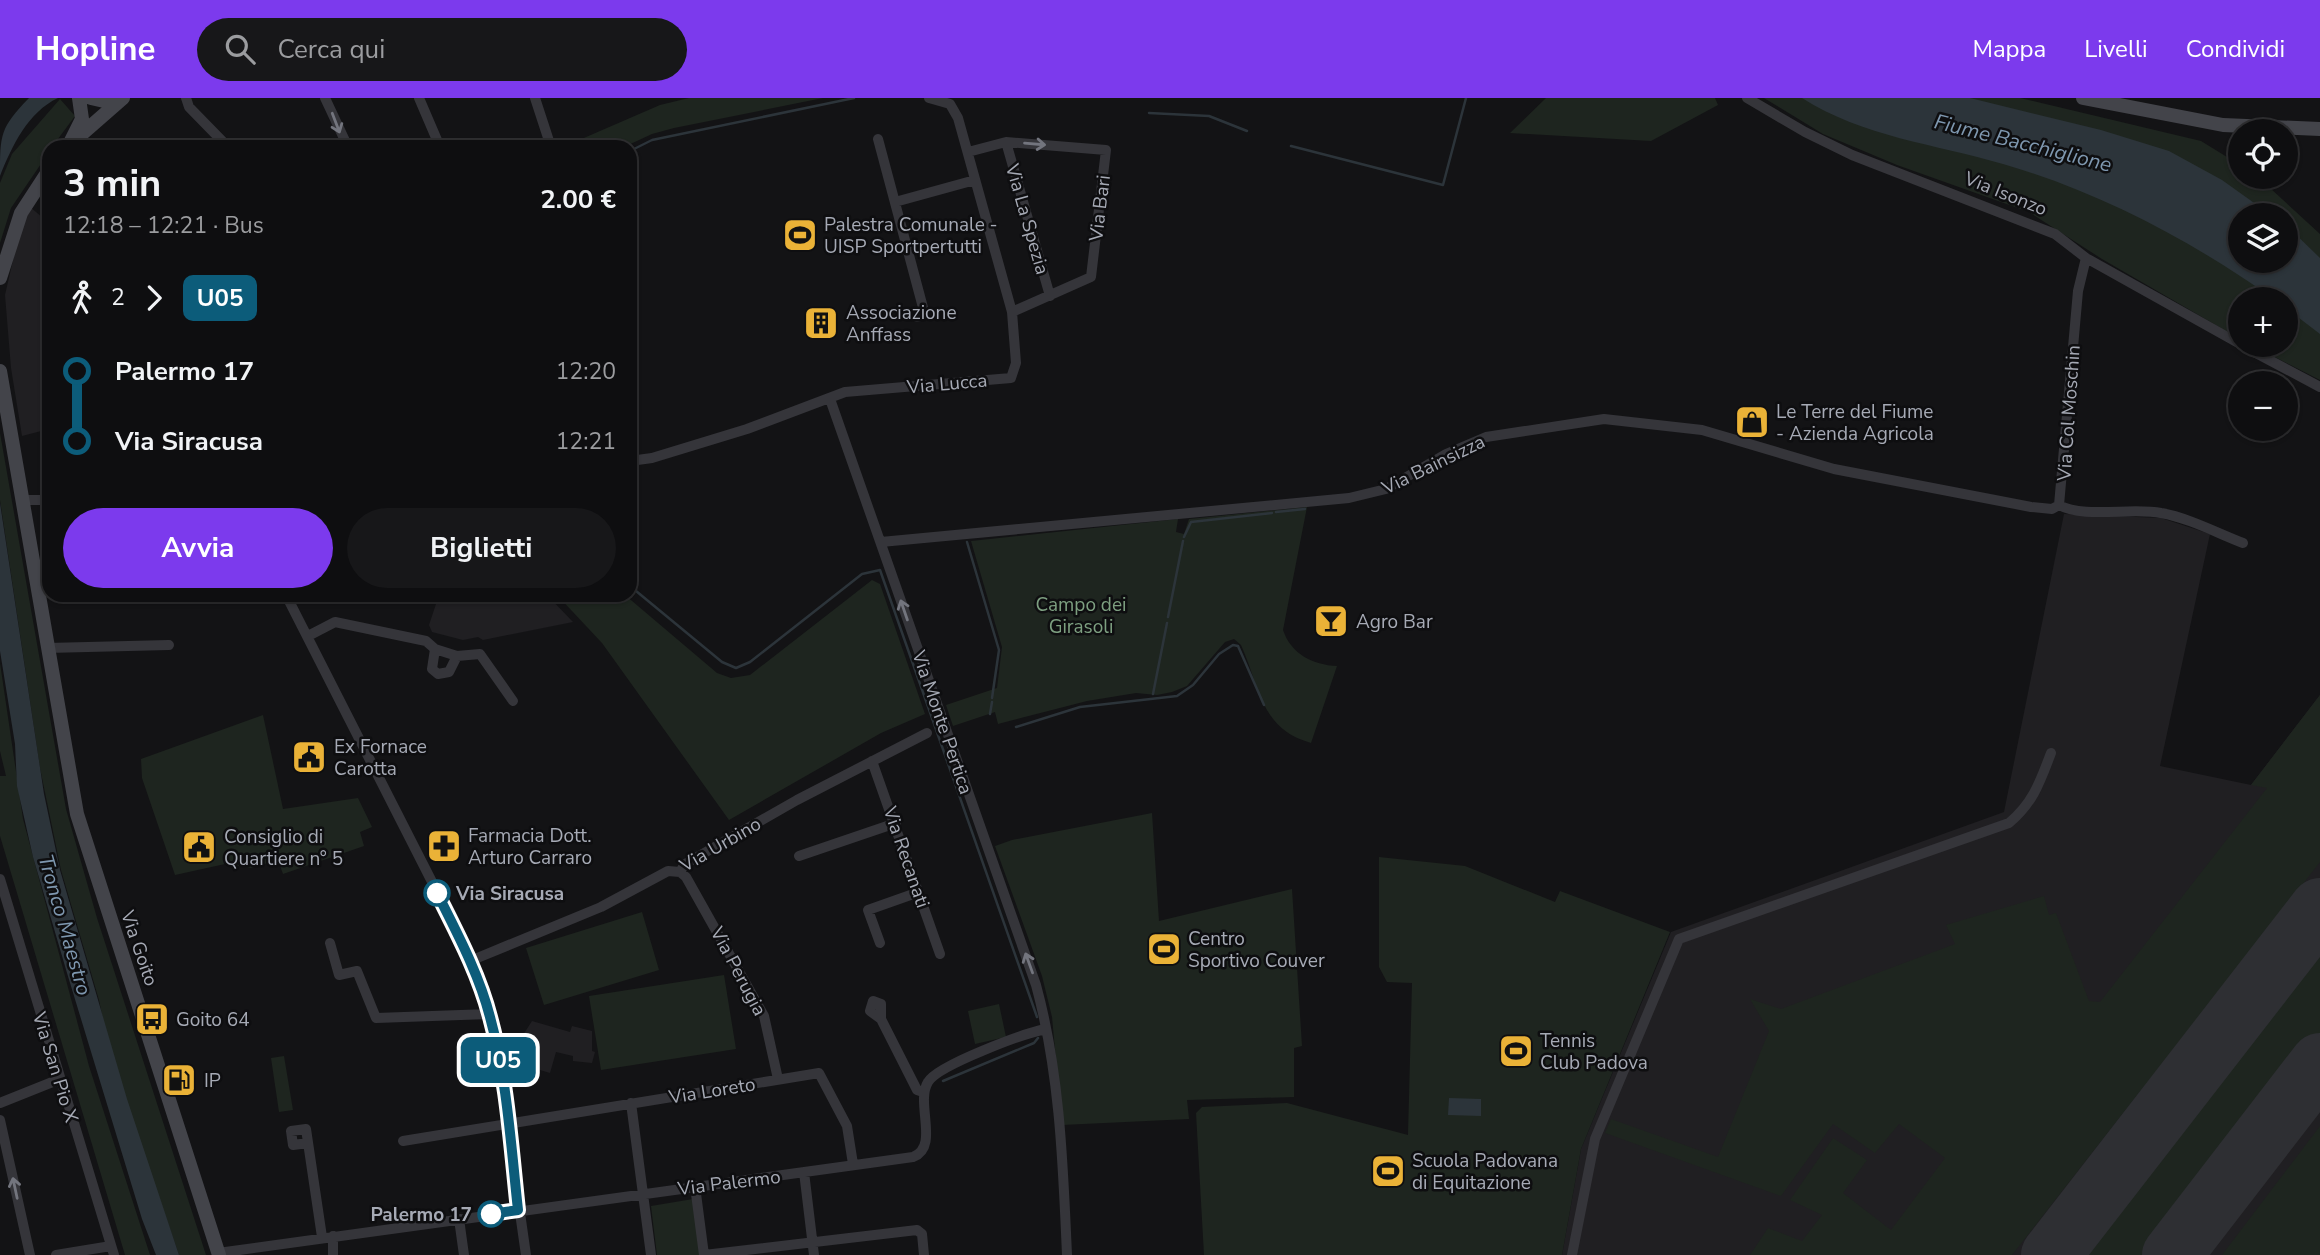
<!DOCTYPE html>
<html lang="it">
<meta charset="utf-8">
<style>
:root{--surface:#0e0e10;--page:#171719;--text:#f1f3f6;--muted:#9b9c9f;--line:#2e2e30;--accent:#7c3aed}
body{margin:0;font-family:"Nunito Sans",sans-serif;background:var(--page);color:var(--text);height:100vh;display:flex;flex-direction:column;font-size:26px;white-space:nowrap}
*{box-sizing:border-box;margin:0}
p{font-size:23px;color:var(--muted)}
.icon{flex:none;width:38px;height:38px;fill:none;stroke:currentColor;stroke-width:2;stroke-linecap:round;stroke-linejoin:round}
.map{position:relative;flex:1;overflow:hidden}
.sheet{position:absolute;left:42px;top:42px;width:595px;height:462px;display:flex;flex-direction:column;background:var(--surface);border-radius:21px;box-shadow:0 2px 5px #0004,0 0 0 2px var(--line)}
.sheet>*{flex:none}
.badge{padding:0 14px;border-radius:10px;font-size:24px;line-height:46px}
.tools{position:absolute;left:2228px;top:21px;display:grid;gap:14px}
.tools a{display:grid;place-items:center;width:70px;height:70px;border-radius:50%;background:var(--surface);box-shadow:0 2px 5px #0004,0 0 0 2px var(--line);font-size:35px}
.map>.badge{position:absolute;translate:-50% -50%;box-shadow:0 0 0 4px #fff}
.legs{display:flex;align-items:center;gap:10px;height:77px;padding:0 21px;font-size:23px}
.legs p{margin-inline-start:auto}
.headline{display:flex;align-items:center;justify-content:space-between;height:119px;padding:0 21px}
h1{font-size:38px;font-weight:700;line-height:52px}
.button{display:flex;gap:14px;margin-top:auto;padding:14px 21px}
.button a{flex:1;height:80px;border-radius:42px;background:var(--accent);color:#fff;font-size:28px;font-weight:700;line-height:80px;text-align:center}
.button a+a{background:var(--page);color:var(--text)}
ul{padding:0 21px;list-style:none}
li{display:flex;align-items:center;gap:24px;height:70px;font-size:26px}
li i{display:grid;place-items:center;width:10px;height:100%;margin:0 9px;background:currentColor}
li i::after{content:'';width:18px;height:18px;margin:-9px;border:5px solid;border-radius:50%;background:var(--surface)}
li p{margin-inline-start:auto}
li:first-child i{background:linear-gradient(#0000 50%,currentColor 0)}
li:last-child i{background:linear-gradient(currentColor 50%,#0000 0)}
header{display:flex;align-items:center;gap:42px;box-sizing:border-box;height:98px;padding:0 35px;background:var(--accent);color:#fff}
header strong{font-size:33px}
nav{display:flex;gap:38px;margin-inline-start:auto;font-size:24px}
.search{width:490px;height:63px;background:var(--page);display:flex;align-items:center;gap:18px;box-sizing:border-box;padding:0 24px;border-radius:38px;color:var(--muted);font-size:26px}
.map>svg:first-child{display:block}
.built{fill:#201f22}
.green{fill:#1e251f;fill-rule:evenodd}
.water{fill:#2c343a}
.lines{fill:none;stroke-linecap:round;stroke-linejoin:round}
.stream{stroke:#2c343a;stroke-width:2.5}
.runway{stroke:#2e2f33;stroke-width:60}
.street{stroke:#35353a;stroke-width:10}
.secondary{stroke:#43444a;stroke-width:14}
.oneway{stroke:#73757e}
.line-1-casing{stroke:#fff;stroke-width:16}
.line-1{stroke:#0c5c7a;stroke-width:10}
.stop-1-dot{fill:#fff;stroke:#0c5c7a;stroke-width:3.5}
.labels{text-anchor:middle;stroke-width:5;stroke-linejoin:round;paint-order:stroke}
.street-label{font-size:19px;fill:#a6aab5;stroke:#0e0e10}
.poi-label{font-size:19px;fill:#a6aab5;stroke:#0e0e10;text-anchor:start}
.park-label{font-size:19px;fill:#7d9f80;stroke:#0e0e10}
.stop-label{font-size:19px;font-weight:bold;fill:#a6aab5;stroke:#0e0e10;text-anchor:start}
.water-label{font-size:21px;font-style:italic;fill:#7e97af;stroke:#0e0e10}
</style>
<header>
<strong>Hopline</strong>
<div class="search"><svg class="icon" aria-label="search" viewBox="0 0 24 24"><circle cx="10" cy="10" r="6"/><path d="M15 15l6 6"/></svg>Cerca qui</div>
<nav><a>Mappa</a><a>Livelli</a><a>Condividi</a></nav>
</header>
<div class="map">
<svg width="2320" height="1157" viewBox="0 0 2320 1157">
<rect width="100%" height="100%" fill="#131315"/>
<!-- built -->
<path class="built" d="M 30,109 L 49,125 L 49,331 L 22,338 L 11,270 L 5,197 L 22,123 Z
M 2064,416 L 2161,420 L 2210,436 L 2160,668 L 2251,687 L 2320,597 L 2320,1157 L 1562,1157 L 1581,1051 L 1671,834 L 2004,714 Z
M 439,497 L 547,497 L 573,524 L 483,542 L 478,539 L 463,542 L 432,534 L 429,527 Z
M 532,923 L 570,934 L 572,928 L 592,933 L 592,953 L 595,954 L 592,965 L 573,963 L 573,958 L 556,954 L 550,975 L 540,972 L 538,979 L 528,976 L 536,947 L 524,943 L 523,937 Z"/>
<!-- green -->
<path class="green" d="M 689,0 L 823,0 L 674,30 L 652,36 L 624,49 L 571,49 L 570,46 L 660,7 Z
M 1546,0 L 1715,0 L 1718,7 L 1651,43 L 1510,35 Z
M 1764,0 L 2020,0 L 2201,43 L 2240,67 L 2240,79 L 2258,79 L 2320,136 L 2320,282 L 2251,247 L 2286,247 L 2286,201 L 2240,201 L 2240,241 L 2102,161 L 2029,114 L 1897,67 L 1823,36 ZM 2240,117 L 2286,117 L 2286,163 L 2240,163 Z
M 60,1 L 75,18 L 52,49 L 49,49 L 49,54 L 11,110 L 0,145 L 0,85 L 12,56 Z
M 0,335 L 66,711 L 97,820 L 206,1157 L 179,1157 L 111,961 L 99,902 L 61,772 L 40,670 L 0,402 Z
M 1307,409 L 1283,532 C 1291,556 1313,567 1337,568 L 1311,645 C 1260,631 1260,589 1241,547 L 1234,541 L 1225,544 L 1187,588 L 1172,594 L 1157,597 L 1136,595 L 1087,603 L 998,626 L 995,614 L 953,628 L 946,607 L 997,590 L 1002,549 L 971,443 L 1178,421 L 1176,434 L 1184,436 L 1189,421 Z
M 872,482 L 880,486 L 925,616 L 881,635 L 729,722 L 602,545 L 557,497 L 625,497 L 717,575 L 731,580 L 750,577 Z
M 0,565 L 23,721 L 89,968 L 150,1157 L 125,1157 L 0,738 L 0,678 L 6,678 L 0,653 Z
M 2320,597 L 2320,764 L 2012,1157 L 1750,1157 L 1768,1130 L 1802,1143 L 1822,1117 L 1790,1102 L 1833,1040 L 1867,1062 L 1843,1095 L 1891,1132 L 1945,1060 L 1899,1026 L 1875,1055 L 1833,1026 L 1781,1098 L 1605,1035 L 1611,1021 L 1718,1059 L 1769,933 L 1750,901 L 1781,911 L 1955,846 L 1946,827 L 2044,798 L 2049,817 L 2056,815 L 2089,903 L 2100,904 L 2267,690 L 2251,687 Z
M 263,617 L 283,711 L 358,700 L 372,729 L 360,734 L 364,748 L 283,776 L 278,762 L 251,770 L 225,766 L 175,777 L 142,680 L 141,661 Z
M 1152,715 L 1159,823 L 1292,791 L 1302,948 L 1294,950 L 1294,999 L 1187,1002 L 1189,1021 L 1062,1027 L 1052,919 L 1042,878 L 995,748 L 1012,742 Z
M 1379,759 L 1465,768 L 1555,804 L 1560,793 L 1670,834 L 1581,1051 L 1562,1157 L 1204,1157 L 1196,1015 L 1202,1009 L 1287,1005 L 1408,1037 L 1412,885 L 1387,884 L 1379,869 Z
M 642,814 L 659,872 L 544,907 L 526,850 Z
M 2320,855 L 2320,965 L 2172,1157 L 2087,1157 Z
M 724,877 L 736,951 L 601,972 L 589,898 Z
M 999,906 L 1006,939 L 975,946 L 968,913 Z
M 284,958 L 293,1012 L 279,1014 L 271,960 Z
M 2320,1028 L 2320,1157 L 2222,1157 Z
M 693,1101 L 700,1157 L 657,1157 L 651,1108 Z"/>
<!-- water -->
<path class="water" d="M 29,0 L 58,0 C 28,14 12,48 0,78 C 0,36 0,30 29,0 Z
M 1802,0 L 1970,0 L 2101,32 L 2169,53 L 2222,82 L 2271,117 L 2240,117 L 2240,163 L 2286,163 L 2286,127 L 2320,160 L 2320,236 L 2286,210 L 2286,201 L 2274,201 C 2192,143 2100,94 2003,66 C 1935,46 1863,39 1802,0 Z
M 0,405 L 44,696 L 60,772 L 127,1001 L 179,1157 L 156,1157 L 142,1121 L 67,875 L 33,759 L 17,688 L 15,646 L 0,553 Z
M 1449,1000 L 1481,1001 L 1481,1018 L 1448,1017 Z"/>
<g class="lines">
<!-- stream -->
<path class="stream" d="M 1149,15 L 1209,18 L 1247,33
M 1291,48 L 1443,87 L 1466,0
M 630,53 L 652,42 L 854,0
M 1276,414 L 1305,411
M 1184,439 L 1191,424 L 1272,415
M 967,444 L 999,552 L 992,600
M 630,488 L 722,564 L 736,570 L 750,564 L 862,476 L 880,472 L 1037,919
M 1168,519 L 1183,443
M 1153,596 L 1167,525
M 990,616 L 992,604
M 1016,629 L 1080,609 L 1177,598 L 1193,587 L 1219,556 L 1233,547 L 1238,548 L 1264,607
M 943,983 L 1034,945 L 1038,940"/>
<!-- runway -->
<path class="runway" d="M 2051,1157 L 2320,810
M 2172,1157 L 2320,965"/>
<!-- street -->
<path class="street" d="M 186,0 L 189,9 L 228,49
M 325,0 L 348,49
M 419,0 L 440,49
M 535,0 L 551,49
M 1747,0 L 1805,34 L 1852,57 L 2055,136 L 2086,160 L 2240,246
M 878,41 L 925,217 L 917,219
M 1006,44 L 1050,198
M 968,54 L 1006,44 L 1106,52 L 1091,179 L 1012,214
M 895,104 L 975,82
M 2241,247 L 2320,289
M 830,301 L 1036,887 C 1060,975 1063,1066 1067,1157
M 630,363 L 652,360 L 747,331 L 845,294 L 1011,280 L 1016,265 L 1012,214 L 958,20 L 950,6 L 929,0
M 22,402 L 49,402
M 2059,407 L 2078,193 L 2086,160
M 2059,407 C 2084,421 2132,409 2161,415 C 2189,420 2217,435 2243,445
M 881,444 L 1349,400 L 1386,391 L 1446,356 L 1486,339 L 1604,321 L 1702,332 L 1834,371 L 2031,409 L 2052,411 L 2059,407
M 286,497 L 456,831 L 482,894 L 496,946 L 526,1157
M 308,538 L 335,524 L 426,543 L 435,551 L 457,558 L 449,574 L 438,576 L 432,571 L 435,551
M 47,550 L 169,547
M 457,558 L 480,556 L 513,603
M 872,663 L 940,856
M 799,758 L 896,725
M 680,774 L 685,766 L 797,702 L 927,635
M 680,774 L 686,779 L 764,918 L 778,981
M 0,781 L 114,1157
M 330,845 L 339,877 L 357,873 L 376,920 L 489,916
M 880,845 L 868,812 L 919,794
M 470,863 L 601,809 L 668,773 L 680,774
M 881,921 L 881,906 L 873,903 L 870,913 L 881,921 L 917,992 L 923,994
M 0,1005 L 60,981
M 631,1005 L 651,1157
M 0,1022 L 30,1157
M 403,1043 L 819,975 L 847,1028 L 853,1066
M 308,1045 L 293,1047 L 291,1033 L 306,1031 L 322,1139
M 804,1074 L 814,1157
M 695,1088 L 704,1157
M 459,1121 L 464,1157
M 333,1138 L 333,1157
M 218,1155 L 913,1059 C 940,1049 915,1005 928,984 C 938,967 1025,935 1046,931
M 56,1157 L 111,1148
M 704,1157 L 917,1132 L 922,1136 L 924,1157
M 1572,1157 L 1595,1041 L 1679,841 L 2009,725 C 2033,705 2040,684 2051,655"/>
<!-- secondary -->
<path class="secondary" d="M 91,0 L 104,3 L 123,0
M 2083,0 L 2223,27 L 2320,31
M 71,43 L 82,21 L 79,0
M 67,49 L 123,0
M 0,180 L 21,115 L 49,72
M 0,273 L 77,716 L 219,1157"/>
</g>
<!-- one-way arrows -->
<defs><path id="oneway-shaft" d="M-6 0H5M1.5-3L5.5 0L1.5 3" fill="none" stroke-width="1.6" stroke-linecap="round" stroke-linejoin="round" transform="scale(1.75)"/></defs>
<g class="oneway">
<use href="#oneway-shaft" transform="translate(336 25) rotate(69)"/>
<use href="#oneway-shaft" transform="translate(1035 46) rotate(5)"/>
<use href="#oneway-shaft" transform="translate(904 512) rotate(-109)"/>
<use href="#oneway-shaft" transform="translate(1029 865) rotate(-110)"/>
<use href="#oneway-shaft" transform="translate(15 1090) rotate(-102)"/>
</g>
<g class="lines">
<!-- line-1 casing -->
<g class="line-1-casing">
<path id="line-1" d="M 437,795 C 457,835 479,876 490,919 C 507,981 511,1048 518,1112 L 491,1116"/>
</g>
<!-- line-1 -->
<use href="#line-1" class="line-1"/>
</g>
<!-- icons -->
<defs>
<g id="stadium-square" transform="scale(1.75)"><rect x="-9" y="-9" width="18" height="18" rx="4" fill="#eab237" stroke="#0e0e10"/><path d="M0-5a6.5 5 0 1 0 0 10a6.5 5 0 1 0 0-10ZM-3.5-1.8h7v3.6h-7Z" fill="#111"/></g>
<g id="building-square" transform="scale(1.75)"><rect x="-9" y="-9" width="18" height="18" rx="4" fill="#eab237" stroke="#0e0e10"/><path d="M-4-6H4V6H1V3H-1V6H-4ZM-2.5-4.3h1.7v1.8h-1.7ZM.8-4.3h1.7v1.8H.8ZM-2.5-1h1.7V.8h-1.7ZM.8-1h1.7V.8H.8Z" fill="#111"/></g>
<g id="shop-square" transform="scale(1.75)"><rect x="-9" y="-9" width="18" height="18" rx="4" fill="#eab237" stroke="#0e0e10"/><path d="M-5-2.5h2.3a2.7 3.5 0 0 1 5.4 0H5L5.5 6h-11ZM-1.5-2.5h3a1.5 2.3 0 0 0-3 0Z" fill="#111"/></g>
<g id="bar-square" transform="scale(1.75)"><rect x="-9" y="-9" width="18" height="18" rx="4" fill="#eab237" stroke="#0e0e10"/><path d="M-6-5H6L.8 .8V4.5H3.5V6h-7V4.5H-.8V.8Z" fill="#111"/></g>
<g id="civic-square" transform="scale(1.75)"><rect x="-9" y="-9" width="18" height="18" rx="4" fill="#eab237" stroke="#0e0e10"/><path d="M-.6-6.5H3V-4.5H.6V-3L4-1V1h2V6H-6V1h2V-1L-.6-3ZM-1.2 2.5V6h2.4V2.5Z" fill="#111"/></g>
<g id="pharmacy-square" transform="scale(1.75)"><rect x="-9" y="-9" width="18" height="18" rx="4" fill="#eab237" stroke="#0e0e10"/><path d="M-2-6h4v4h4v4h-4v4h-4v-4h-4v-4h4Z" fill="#111"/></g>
<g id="bus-square" transform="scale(1.75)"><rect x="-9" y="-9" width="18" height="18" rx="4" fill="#eab237" stroke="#0e0e10"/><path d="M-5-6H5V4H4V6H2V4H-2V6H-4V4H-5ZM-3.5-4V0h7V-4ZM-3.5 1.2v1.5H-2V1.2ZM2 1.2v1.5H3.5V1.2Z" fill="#111"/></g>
<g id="fuel-square" transform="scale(1.75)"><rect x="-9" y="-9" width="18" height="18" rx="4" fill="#eab237" stroke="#0e0e10"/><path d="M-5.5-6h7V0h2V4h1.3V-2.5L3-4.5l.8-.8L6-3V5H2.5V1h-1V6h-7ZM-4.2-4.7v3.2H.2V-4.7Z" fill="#111"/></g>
</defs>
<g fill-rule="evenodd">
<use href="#stadium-square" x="800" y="137"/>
<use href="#building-square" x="821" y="225"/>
<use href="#shop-square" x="1752" y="324"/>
<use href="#bar-square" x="1331" y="523"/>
<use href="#civic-square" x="309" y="659"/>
<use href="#pharmacy-square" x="444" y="748"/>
<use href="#civic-square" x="199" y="749"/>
<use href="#stadium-square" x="1164" y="851"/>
<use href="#bus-square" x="152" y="921"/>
<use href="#stadium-square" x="1516" y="953"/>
<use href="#fuel-square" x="179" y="982"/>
<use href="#stadium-square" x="1388" y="1073"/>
</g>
<!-- markers -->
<g class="stop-1-dot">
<circle cx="437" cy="795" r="12"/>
<circle cx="491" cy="1116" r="12"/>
</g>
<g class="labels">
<!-- street labels -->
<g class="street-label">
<text transform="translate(2006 95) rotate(22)" y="7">Via Isonzo</text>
<text transform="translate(1099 110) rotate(-83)" y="7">Via Bari</text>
<text transform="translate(1028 121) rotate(74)" y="7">Via La Spezia</text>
<text transform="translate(947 285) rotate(-5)" y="7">Via Lucca</text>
<text transform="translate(2068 315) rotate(-86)" y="7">Via Col Moschin</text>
<text transform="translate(1433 366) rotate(-26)" y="7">Via Bainsizza</text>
<text transform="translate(943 624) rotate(71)" y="7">Via Monte Pertica</text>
<text transform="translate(720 746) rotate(-30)" y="7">Via Urbino</text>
<text transform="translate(907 759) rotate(71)" y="7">Via Recanati</text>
<text transform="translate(140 850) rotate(71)" y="7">Via Goito</text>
<text transform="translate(739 873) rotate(62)" y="7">Via Perugia</text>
<text transform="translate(56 969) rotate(73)" y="7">Via San Pio X</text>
<text transform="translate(712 992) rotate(-9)" y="7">Via Loreto</text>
<text transform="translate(729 1084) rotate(-7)" y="7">Via Palermo</text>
</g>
<!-- poi labels -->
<g class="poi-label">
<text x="824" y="133">Palestra Comunale -<tspan x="824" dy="22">UISP Sportpertutti</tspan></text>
<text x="846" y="221">Associazione<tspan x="846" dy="22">Anffass</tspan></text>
<text x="1776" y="320">Le Terre del Fiume<tspan x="1776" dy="22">- Azienda Agricola</tspan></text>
<text x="1356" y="530">Agro Bar</text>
<text x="334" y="655">Ex Fornace<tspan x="334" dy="22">Carotta</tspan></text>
<text x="468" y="744">Farmacia Dott.<tspan x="468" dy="22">Arturo Carraro</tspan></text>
<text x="224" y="745">Consiglio di<tspan x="224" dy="22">Quartiere n° 5</tspan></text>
<text x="1188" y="847">Centro<tspan x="1188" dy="22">Sportivo Couver</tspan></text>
<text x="176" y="928">Goito 64</text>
<text x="1540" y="949">Tennis<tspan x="1540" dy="22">Club Padova</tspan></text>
<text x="204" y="989">IP</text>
<text x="1412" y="1069">Scuola Padovana<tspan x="1412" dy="22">di Equitazione</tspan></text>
</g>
<!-- park labels -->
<g class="park-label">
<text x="1081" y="513">Campo dei<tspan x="1081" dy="22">Girasoli</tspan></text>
</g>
<!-- stop labels -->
<g class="stop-label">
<text x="456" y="802">Via Siracusa</text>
<text x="472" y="1123" text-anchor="end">Palermo 17</text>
</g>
<!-- water labels -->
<g class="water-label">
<text transform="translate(2023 45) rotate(14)" y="7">Fiume Bacchiglione</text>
<text transform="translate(65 827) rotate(74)" y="7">Tronco Maestro</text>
</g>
</g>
</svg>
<div class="tools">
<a><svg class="icon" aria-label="locate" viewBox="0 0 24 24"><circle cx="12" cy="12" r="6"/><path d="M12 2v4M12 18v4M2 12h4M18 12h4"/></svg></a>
<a><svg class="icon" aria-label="layers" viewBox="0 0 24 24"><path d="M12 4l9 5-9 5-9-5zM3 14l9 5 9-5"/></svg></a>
<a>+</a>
<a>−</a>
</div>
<b class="badge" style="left:498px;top:962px;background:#0c5c7a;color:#fff">U05</b>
<section class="sheet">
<div class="headline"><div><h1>3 min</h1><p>12:18 – 12:21 · Bus</p></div><b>2.00 €</b></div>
<div class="legs"><svg class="icon" aria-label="walk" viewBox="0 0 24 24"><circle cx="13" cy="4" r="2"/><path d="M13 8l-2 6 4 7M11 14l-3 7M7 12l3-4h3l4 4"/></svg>2<svg class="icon" aria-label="forward" viewBox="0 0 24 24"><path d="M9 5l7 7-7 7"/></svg><b class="badge" style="background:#0c5c7a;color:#fff">U05</b></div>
<ul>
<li><i style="color:#0c5c7a"></i><b>Palermo 17</b><p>12:20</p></li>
<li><i style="color:#0c5c7a"></i><b>Via Siracusa</b><p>12:21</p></li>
</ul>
<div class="button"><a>Avvia</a><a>Biglietti</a></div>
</section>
</div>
